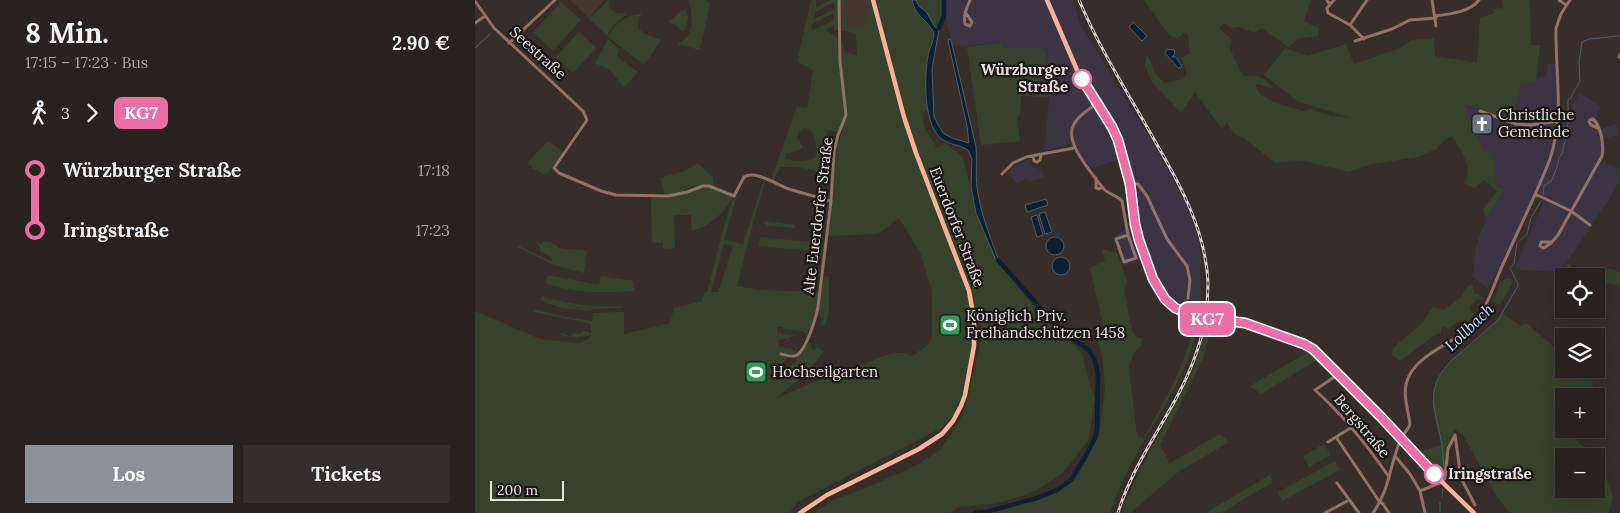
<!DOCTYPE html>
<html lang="de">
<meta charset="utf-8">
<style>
:root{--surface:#29221f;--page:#352f2c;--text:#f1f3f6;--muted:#a5a4a4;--line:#453f3d;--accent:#8c9099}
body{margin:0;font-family:Lora,serif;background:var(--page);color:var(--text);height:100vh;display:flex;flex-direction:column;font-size:19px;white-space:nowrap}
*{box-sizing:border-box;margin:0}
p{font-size:16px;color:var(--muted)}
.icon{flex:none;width:28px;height:28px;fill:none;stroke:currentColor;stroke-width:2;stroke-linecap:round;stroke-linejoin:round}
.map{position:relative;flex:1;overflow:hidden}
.panel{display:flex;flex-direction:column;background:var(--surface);width:475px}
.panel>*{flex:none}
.badge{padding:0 10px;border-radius:8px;font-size:18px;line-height:32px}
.tools{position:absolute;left:1080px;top:268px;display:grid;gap:10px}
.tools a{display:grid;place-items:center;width:50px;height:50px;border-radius:0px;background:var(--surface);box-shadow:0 5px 20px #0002,0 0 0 1px var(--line);font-size:25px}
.scale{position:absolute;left:15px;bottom:12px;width:74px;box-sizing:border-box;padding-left:5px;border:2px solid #e8e1de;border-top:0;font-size:14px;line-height:18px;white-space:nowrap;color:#e8e1de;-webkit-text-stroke:4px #1b1715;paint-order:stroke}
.map>.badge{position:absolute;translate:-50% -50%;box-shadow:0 0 0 2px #fff}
.legs{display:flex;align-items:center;gap:8px;height:55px;padding:0 25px;font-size:16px}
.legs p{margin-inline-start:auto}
.headline{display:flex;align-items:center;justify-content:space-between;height:85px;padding:0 25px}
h1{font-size:28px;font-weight:700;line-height:38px}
.primary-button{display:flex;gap:10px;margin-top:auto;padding:10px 25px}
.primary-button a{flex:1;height:58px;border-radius:0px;background:var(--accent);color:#fff;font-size:20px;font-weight:700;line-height:58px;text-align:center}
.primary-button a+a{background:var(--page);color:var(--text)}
ul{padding:0 25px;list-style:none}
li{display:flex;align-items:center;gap:18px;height:60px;font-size:19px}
li i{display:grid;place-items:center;width:8px;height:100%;margin:0 6px;background:currentColor}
li i::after{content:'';width:12px;height:12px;margin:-6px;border:4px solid;border-radius:50%;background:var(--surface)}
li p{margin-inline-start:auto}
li:first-child i{background:linear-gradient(#0000 50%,currentColor 0)}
li:last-child i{background:linear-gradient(currentColor 50%,#0000 0)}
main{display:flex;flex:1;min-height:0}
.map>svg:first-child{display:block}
.built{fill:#45362e}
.industrial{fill:#3c3444}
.green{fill:#37422c;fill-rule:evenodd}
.water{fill:#0d2135;stroke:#4f5b68}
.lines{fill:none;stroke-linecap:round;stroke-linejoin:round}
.stream{stroke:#4f5b68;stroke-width:1}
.river{stroke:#0d2135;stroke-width:4.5}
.minor{stroke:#937164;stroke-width:3}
.major{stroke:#f6b197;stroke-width:4.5}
.rail-casing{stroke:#d3ccc9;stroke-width:3}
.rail{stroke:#1b1715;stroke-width:1;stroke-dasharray:4;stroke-linecap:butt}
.line-1-casing{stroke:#fff;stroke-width:11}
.line-1{stroke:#ed6ea7;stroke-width:8}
.stop-1-dot{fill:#fff;stroke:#ed6ea7;stroke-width:2.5}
.labels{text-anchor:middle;stroke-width:4.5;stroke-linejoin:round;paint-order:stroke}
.street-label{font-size:15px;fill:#e8e1de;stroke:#1b1715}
.stop-label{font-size:15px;font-weight:bold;fill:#e8e1de;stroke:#1b1715;text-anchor:end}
.poi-label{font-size:15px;fill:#e8e1de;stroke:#1b1715;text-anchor:start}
.water-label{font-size:16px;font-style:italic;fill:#badcff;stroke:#1b1715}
</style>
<main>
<section class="panel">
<div class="headline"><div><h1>8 Min.</h1><p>17:15 – 17:23 · Bus</p></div><b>2.90 €</b></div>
<div class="legs"><svg class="icon" aria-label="walk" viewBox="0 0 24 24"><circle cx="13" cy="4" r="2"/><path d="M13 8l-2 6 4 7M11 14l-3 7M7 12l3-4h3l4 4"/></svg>3<svg class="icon" aria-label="forward" viewBox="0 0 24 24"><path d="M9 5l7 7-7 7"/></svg><b class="badge" style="background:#ed6ea7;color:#fff">KG7</b></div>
<ul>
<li><i style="color:#ed6ea7"></i><b>Würzburger Straße</b><p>17:18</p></li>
<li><i style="color:#ed6ea7"></i><b>Iringstraße</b><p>17:23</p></li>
</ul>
<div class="primary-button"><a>Los</a><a>Tickets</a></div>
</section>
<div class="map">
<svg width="1145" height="513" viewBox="0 0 1145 513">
<rect width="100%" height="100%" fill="#372e29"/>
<!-- built -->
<path class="built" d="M 95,0 L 130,0 L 114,18 Z
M 370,0 L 392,0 L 397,19 L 389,25 L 380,27 L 373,23 L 367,7 Z"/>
<!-- industrial -->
<path class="industrial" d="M 471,0 L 598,0 L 605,24 L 691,165 L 714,211 L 723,238 L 727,263 L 725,264 L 726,288 L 725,316 L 707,309 L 691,295 L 675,257 L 648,266 L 638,238 L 663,219 L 651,158 L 616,168 L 595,144 L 569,151 L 574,100 L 572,97 L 571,50 L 564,47 L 527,48 L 526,42 L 491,46 L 475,45 L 475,34 L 470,17 Z
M 1073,63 L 1081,64 L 1082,120 L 1096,121 L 1098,106 L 1104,93 L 1126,106 L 1121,116 L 1125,129 L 1141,124 L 1145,134 L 1128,139 L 1131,149 L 1127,161 L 1145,170 L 1145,179 L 1135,198 L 1085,272 L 1046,270 L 1040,267 L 1069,201 L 1063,198 L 1059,200 L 1013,288 L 997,276 L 1001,246 L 1011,219 L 1030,189 L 1023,187 L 1020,182 L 1019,156 L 1009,151 L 989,104 L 1030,122 L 1038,121 L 1045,86 L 1071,76 Z
M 555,159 L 556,164 L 567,171 L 569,177 L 553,182 L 552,179 L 541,183 L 533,172 L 543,164 Z"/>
<!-- green -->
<path class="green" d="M 133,0 L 135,0 C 133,12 143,15 153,13 L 138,26 L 132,35 L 114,19 Z
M 214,0 L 231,0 L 235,3 L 225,50 L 202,44 C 220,38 218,15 214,0 Z
M 336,0 L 341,0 L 341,7 L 356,0 L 370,0 L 368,7 L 373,23 L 380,27 L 389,25 L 395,18 L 391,0 L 395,0 L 435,141 L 495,301 C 493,313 499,324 498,336 C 497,355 489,394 481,411 C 477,417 471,423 466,428 L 321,503 L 315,513 L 0,513 L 0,311 L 65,339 L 105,343 L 115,338 L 116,335 L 101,338 L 85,335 L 86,333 L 94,336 L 99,333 L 104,334 L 109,331 L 116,333 L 116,324 L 59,312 L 59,309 L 86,316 L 117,321 L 118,313 L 149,312 L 149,334 L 195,323 L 199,308 L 227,301 L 229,293 L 232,292 L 252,216 L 257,201 L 262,196 L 249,239 L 268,244 L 289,179 L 291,179 C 280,215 271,250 262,286 L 284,290 L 346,292 L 348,276 L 354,277 L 354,311 L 350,326 L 346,325 L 348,318 L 343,316 L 344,307 L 332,334 L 325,331 L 308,329 L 308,327 L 302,327 L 302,333 L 318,335 L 318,337 L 314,337 L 314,341 L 311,338 L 304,340 L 303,343 L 305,349 L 308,346 L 311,349 L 315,348 L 323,352 L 320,355 L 308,355 L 313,358 L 303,368 L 308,373 L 318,363 L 319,364 L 322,359 L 322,356 L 335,342 L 337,344 L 335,347 L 339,351 L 342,347 L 349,351 L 332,373 L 300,399 L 369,369 C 392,369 415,344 437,356 L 454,344 L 457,335 L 457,291 L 445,252 L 424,218 L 403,234 L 353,236 C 355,221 357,207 358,193 C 359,170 360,148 369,127 L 363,132 L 353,130 L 348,146 L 345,172 L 324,167 L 305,167 L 299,180 L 296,179 L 322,107 L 332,108 L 338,70 L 322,62 ZM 359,2 L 360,9 L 339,19 L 340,12 ZM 359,13 L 359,20 L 336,31 L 337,24 ZM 359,26 L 359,30 L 381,33 L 382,55 L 370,52 L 366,39 L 350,30 ZM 328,128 L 335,129 C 341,139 344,147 340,158 C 331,161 319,163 310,158 L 312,153 L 323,151 L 328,147 L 322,138 L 324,133 ZM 249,244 L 258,246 L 243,292 L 236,292 Z
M 400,0 L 436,0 L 439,9 L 458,29 L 459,35 L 452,58 L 450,99 L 452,111 L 447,112 L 449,126 L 462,148 L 471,143 L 488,157 L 501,213 L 521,260 L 579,330 L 595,341 L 607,353 L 614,383 L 620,397 L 614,439 L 588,473 L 560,491 L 544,497 L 518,504 L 483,507 L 474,513 L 339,513 L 356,501 L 391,488 L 442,465 L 465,450 L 483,424 L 491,404 L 507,338 L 505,318 L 500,316 L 497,297 L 440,144 L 424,91 Z
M 441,0 L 467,0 L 468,14 L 462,28 L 444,6 Z
M 669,0 L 836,0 L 829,21 L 844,29 L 843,36 L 822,39 L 814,47 L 786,28 L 779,33 L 765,27 L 757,28 L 748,23 L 745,29 L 757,40 L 754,47 L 768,76 C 783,74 789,77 799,89 L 783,84 L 780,85 L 786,95 L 798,102 L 828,111 L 836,109 L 856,116 L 876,118 L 822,101 L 789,75 L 810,48 L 832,56 L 871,44 L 879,64 L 923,49 L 937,40 L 959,38 L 960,56 L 1002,63 L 1005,17 L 1019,14 L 1018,9 L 1028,8 L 1027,0 L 1055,0 L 1056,45 L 1065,45 L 1061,81 L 1045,86 L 1038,121 L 989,104 L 1009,151 L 1016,152 C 1023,162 1017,176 1023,187 L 1030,189 L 1011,219 L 1008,209 L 1022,191 L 1009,180 L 1000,188 L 989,183 C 1000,169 985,149 977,136 L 969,140 L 963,148 L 943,157 L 897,164 L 874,172 L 829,161 L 800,163 L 769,138 L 760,135 L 752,123 L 747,129 L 720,92 L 706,113 L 677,82 L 670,66 L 672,54 L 680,73 L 689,83 L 709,79 L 712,73 L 706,58 L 715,54 L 713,35 L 710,32 L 703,38 L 695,36 Z
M 86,2 L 106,20 L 78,51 L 58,32 Z
M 211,10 L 213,17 L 211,29 L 207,32 L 202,26 L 194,22 L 206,11 Z
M 167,14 L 164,17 L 163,28 L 168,33 L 186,40 L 169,65 L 133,37 C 139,24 153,14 167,14 Z
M 104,32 L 121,48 L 98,73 L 80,57 Z
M 133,39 L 144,49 L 142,57 L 163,72 L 149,88 L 136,71 L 120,63 Z
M 527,42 L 528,48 L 564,47 L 571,50 L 572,97 L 546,96 L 545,115 L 542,116 L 545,141 L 506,145 L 492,47 Z
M 73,141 L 89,152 L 71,175 L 57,168 L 53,162 Z
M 223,163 L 238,178 L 238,186 L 230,184 L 220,188 L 218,185 L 207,192 L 190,195 L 185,178 L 210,171 Z
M 231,186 L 258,197 C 250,212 234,227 217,231 L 216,215 L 199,215 L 200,248 L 188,249 L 188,243 L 177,242 L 176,198 L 192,197 Z
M 290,221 L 320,225 L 320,228 L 293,226 L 289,223 Z
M 285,237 L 348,243 L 348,252 L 284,246 Z
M 68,242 L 74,242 L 83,246 L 83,248 L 112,251 L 109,273 L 79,265 L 42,247 L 42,245 L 77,262 L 77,258 L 65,251 L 65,247 L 62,243 L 66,244 Z
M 627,249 L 642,253 L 652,281 L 649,290 L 657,331 L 662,337 L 667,339 L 666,346 L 658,354 L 654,368 L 662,436 L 669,438 L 674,429 C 694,393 713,358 721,317 L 726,318 C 721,337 716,356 707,373 C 684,421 652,461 635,513 L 515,513 L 590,485 L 624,437 L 630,389 L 627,355 L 623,341 L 631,337 L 615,268 L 630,261 Z
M 1092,263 C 1095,265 1100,269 1103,270 C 1119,273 1127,264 1145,272 L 1145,288 L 1141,285 L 1133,283 L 1121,289 L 1121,276 L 1109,276 L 1090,266 Z
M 73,275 L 124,285 L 126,276 L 159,281 L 159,291 C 125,293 103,294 70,283 Z
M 1034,278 L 1038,282 L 1026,304 L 1022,304 L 1018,301 L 1026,281 Z
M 997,284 L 1000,294 L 1006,295 L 1008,298 L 1007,300 L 1001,299 L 994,308 L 999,316 L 993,322 L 989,320 L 983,322 L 973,329 L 970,326 L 966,329 L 966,333 L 961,334 L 925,361 L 917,355 L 918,348 L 947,323 L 958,307 L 969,310 L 986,297 L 991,288 Z
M 67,296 C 94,305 120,307 148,306 L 147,308 L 119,309 L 114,311 L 86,308 L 65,300 Z
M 1027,313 L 1044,325 L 1046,326 L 1051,323 L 1089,355 L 1089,369 L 1112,369 L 1116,376 L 1119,394 L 1117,396 L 1089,396 L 1089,429 L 1119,456 L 1089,456 L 1089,489 L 1121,489 L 1121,459 L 1125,462 L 1138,496 L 1134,513 L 1035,513 L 1022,497 L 988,435 L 979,429 L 973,449 L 969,479 L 943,452 L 967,445 C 964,432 958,417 958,403 C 957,359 1006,346 1027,313 Z
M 737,320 L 770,323 L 802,334 L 801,338 L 741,324 L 735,329 L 729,356 L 685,445 L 695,463 L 745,434 L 754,442 L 700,474 L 656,513 L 646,513 L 664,472 L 719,368 L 732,321 Z
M 838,349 L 864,374 L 858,378 L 842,360 L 786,394 L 775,386 Z
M 849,444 L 856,455 L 834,467 L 828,456 Z
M 860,461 L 865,470 L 807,501 L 803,492 Z
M 795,475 L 798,482 L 746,513 L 730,513 Z"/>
<!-- water -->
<path class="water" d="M 437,0 L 441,0 L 444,6 L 452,13 L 460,27 L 462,28 L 465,24 L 457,69 L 459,117 L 468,133 L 477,138 L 494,143 L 492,126 L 473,41 L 474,39 L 476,40 L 501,147 C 502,163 500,178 503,194 C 507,218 517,241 525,264 L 521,260 L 501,213 L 496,187 L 497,159 L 493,150 C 485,145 476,145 468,140 C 448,127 449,77 453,56 C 454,49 459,41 459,34 C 459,28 444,16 441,11 C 439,7 438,4 437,0 Z
M 658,22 L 672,36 L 667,41 L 654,27 Z
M 692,49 L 699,50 L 700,54 L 697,57 L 701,57 L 707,67 L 703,68 L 690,53 Z
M 571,199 L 573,205 L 552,212 L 550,205 Z
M 570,212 L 577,232 L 570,234 L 564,214 Z
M 562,215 L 568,235 L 562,237 L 556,217 Z
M571 246a9 9 0 1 1 18 0a9 9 0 1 1-18 0Z
M577 266a9 9 0 1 1 18 0a9 9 0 1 1-18 0Z"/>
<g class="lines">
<!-- stream -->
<path class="stream" d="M 0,48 L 15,34
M 1095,119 C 1093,114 1093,107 1093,100 L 1096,98 L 1097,95 L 1105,81 L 1104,61 L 1107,42 L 1114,39 L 1145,36
M 1068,195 L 1069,186 L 1077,180 L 1083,164 L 1084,158 L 1088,152 L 1088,147 L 1094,133 L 1092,126 L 1094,122
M 969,476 C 969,459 967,442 963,426 C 956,397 955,384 976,361 L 1023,320 L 1043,286 L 1042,282 L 1035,268 L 1039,264 L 1042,243 L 1052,234 L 1056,218 L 1066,201
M 967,497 L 968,489
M 965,513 L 965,502"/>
<!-- river -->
<path class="river" d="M 464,28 L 469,16 L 469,0
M 500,513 L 511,512 L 562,498 L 582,490 L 596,480 L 609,459 L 620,438 L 622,427 L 623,374 L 620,361 L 614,350 L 585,330 L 523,260"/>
<!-- minor -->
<path class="minor" d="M 852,0 L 855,5
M 859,0 L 852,8 L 853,13 L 875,25 L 889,39
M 957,0 L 961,26
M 1084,0 L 1091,5
M 0,1 L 19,28 L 108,111 L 112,120 L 79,168 L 84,173 L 126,191 L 141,195 L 193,196 L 212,192 L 228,186 L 234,186 L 259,196 L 269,177 C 280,169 305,187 317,190 C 330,194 343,197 356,201
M 490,12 L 497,22 L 495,26 L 490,24 C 488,15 492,8 495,0
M 960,16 C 975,14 995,12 1004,0
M 0,23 L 10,16
M 875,25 L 892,0
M 880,41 L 917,29 L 935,20 L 961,18
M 34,43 L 80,0
M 1144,57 L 1145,55
M 622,104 C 614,109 604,115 599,124 C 588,142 617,173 628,188 C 632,194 642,195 647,201 L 653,235 L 661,258 L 649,262 L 641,239 L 653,235
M 1005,111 L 1041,124 L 1056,125 L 1084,121
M 558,156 L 559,161 L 562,162 L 565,160 L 566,155
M 527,174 L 538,163 L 551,157 L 599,148
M 621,178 L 621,188 L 624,189 L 627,187
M 655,184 L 663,184 L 672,196 L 692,239 L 712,266 L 715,280 L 713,298
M 1060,194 L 1096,211 L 1115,225
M 1077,242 L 1066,242 L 1065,246 L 1068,248 C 1075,245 1078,241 1083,235 L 1127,156 C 1129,145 1126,126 1118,119 L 1115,120 L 1114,122 L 1116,125 L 1123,128
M 306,354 C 311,355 317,358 322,355 C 331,350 341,318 343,307 L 356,201 L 359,152 L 363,135 L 371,115 L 365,61 L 364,0
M 864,374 L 840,390 C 869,416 892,445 914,477
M 980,435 L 986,478 L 1000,505
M 861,437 L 904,501 L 908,504 L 914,513
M 853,442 L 877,427
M 920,456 L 935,474 L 945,491
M 862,483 L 884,513
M 850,513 L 874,500
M 898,513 C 914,491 915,465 925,441 C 927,434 933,431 935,424 C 933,408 926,392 934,376 C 947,351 982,343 1000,321 C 1015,303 1020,280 1030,260 C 1045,226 1062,193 1075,159 C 1090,113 1080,75 1081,28 L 1086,14 L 1095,0
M 950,513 L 945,491 L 967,482 L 970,478 L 973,449 L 980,435"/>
<!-- major -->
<path class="major" d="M 572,0 L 602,70 L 637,127 L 643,140 L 655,184 L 659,224 L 664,240 L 678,279 L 686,293 L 695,303 L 713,314 L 726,318 L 770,323 L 829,344 L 848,357 L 926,438 L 967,482 L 999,513
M 325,513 L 352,495 L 444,449 L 467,434 L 478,421 L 486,406 L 490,395 L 499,346 L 499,319 L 494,291 L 441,153 L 429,117 L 398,0"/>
<!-- rail casing -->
<g class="rail-casing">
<path id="rail" d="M 604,0 C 625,50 655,96 681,143 C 706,186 731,232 733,283 C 733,307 729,332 721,354 C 702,410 660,456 643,513"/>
</g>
<!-- rail -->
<use href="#rail" class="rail"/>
</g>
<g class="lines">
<!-- line-1 casing -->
<g class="line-1-casing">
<path id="line-1" d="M 607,79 L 637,127 L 643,140 L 655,184 L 660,224 L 664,240 L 678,279 L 690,299 L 700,308 L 721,317 L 770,323 L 829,344 L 838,349 L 906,417 L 959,474"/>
</g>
<!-- line-1 -->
<use href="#line-1" class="line-1"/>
</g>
<!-- icons -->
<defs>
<g id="church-square" transform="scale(1.125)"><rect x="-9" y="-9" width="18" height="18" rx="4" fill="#6b7280" stroke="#1b1715"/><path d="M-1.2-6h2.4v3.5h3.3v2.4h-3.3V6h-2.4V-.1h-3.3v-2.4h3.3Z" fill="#fff"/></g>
<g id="stadium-square" transform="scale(1.125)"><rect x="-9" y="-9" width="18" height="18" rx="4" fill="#2e9e5b" stroke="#1b1715"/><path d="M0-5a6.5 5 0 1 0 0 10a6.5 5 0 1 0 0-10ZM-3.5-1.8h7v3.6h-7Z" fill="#fff"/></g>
</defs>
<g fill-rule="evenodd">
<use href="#church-square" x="1007" y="124"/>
<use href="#stadium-square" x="475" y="325"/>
<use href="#stadium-square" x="281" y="372"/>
</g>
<!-- markers -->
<g class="stop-1-dot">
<circle cx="607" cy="79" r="9"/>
<circle cx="959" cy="474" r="9"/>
</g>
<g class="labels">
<!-- street labels -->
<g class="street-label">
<text transform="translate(63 53) rotate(42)" y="5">Seestraße</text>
<text transform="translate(343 216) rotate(-83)" y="5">Alte Euerdorfer Straße</text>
<text transform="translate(482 227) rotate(69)" y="5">Euerdorfer Straße</text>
<text transform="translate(887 426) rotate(50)" y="5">Bergstraße</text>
</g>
<!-- stop labels -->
<g class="stop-label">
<text x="593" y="75">Würzburger<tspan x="593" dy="17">Straße</tspan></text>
<text x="973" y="479" text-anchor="start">Iringstraße</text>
</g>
<!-- poi labels -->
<g class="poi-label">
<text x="1023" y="120">Christliche<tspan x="1023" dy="17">Gemeinde</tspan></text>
<text x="491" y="321">Königlich Priv.<tspan x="491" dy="17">Freihandschützen 1458</tspan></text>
<text x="297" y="377">Hochseilgarten</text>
</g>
<!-- water labels -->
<g class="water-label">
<text transform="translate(994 327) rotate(-44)" y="6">Lollbach</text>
</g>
</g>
</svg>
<div class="tools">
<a><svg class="icon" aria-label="locate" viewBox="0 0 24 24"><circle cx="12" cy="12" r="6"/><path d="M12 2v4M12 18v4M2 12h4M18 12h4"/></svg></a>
<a><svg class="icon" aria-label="layers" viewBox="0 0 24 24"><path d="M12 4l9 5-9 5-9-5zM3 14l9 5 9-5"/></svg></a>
<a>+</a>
<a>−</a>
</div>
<div class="scale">200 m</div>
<b class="badge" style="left:732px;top:319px;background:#ed6ea7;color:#fff">KG7</b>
</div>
</main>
